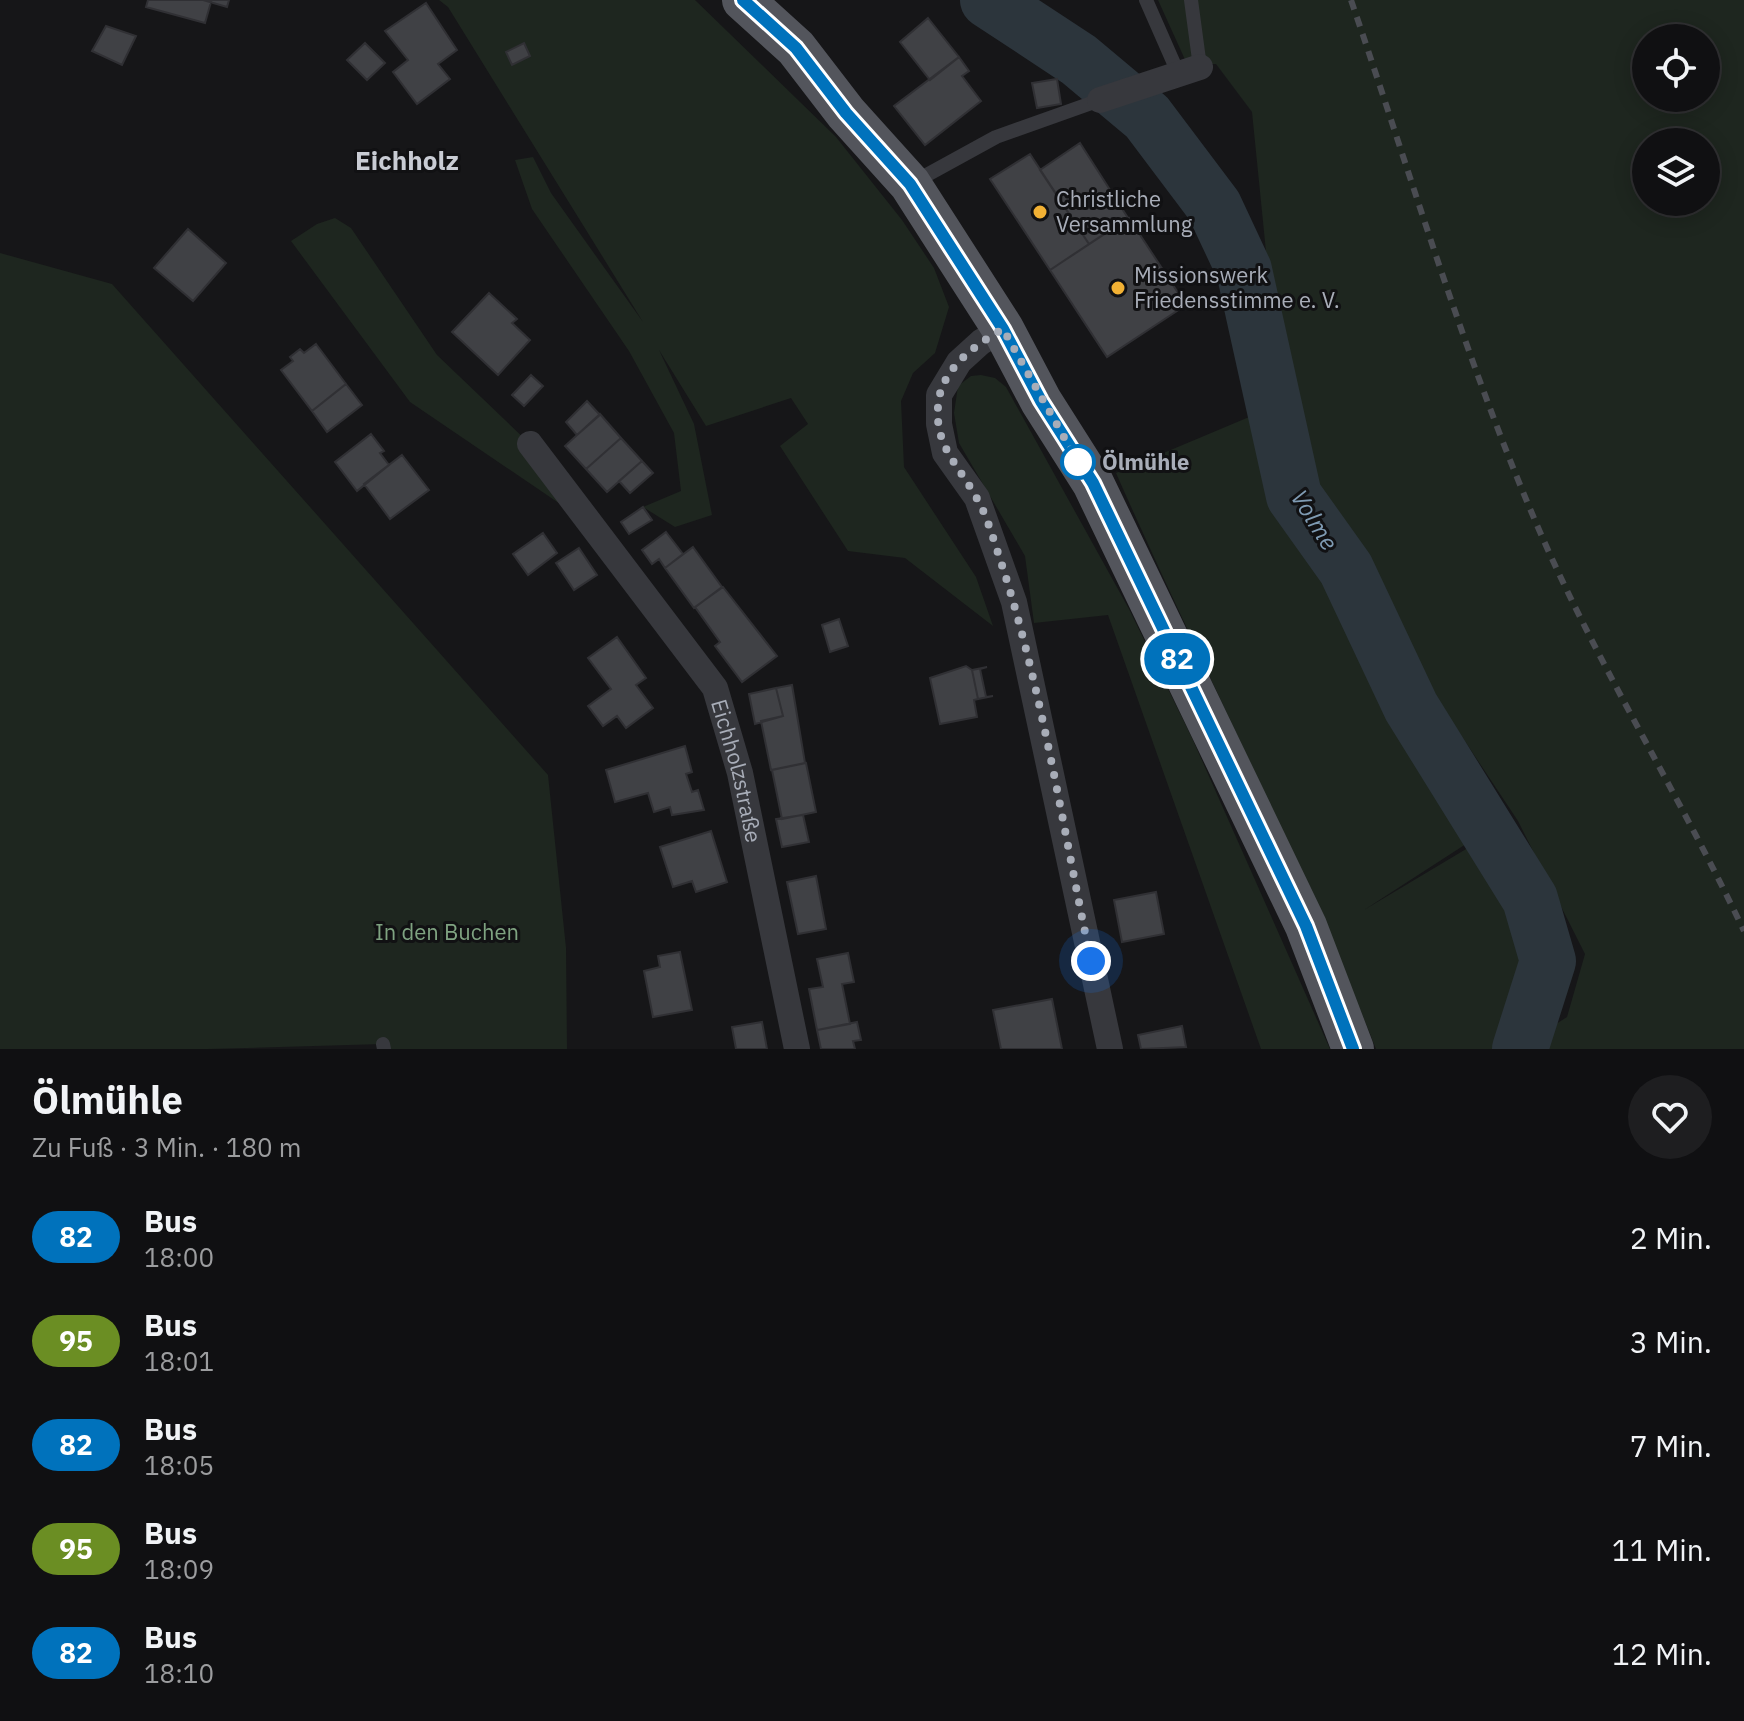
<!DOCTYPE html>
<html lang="de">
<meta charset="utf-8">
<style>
:root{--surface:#101012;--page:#1e1e20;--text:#f1f3f6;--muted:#9c9d9f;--line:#303032}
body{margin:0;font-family:"IBM Plex Sans",sans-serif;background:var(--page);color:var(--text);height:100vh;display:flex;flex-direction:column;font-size:30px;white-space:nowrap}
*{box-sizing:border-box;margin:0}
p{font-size:26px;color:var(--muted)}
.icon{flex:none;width:44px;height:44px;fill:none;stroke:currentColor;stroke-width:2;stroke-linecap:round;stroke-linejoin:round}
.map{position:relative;height:1049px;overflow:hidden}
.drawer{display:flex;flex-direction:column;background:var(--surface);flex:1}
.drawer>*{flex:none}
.badge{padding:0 16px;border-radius:26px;font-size:28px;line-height:52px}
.controls{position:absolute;left:1632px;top:24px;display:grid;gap:16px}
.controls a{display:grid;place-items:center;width:88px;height:88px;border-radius:50%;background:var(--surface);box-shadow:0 4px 20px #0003,0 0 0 2px var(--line);font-size:40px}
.you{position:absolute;width:40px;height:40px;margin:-20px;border:6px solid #fff;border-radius:50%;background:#1a73e8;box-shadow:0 0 0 12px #1a73e833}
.map>.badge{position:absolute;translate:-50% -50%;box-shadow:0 0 0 4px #fff}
.round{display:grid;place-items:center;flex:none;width:84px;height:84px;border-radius:42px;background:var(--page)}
.headline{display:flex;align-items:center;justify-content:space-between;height:136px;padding:0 32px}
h1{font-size:38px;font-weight:800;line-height:60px}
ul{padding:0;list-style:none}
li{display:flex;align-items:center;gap:24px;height:104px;padding:0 32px}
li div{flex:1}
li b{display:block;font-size:30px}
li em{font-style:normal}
li .badge{min-width:88px;font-weight:700;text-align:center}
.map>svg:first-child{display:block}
.green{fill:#1e261f;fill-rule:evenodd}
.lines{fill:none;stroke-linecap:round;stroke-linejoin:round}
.river{stroke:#2c353c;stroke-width:56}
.building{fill:#404145;stroke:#303034;stroke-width:2}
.service{stroke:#37383d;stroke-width:14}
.minor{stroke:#37383d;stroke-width:26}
.primary{stroke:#53555c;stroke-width:42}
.rail{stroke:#4a4c52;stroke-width:6;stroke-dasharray:10 8;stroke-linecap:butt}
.line-casing{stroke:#fff;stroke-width:18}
.line{stroke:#0072bc;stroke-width:12}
.walk{stroke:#a8adb8;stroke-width:8;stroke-dasharray:0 14.4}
.poi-dot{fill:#f2b134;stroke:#111113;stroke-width:3}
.stop-dot{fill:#fff;stroke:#0072bc;stroke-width:4}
.labels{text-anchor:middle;stroke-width:6;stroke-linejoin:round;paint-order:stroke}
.poi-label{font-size:22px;fill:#a8adb8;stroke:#111113;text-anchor:start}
.stop-label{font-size:22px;font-weight:bold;fill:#a8adb8;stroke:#111113;text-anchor:start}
.street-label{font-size:22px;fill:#a8adb8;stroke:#111113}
.park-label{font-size:22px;fill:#7fa381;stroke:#111113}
.water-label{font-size:24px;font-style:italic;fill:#7f9bb3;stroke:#111113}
.quarter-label{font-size:26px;font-weight:bold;fill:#c9ccd4;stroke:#111113}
</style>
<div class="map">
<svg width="1744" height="1049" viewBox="0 0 1744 1049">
<rect width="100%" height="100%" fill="#161618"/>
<!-- green -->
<path class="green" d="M 439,0 L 695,0 L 836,137 L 902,220 L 934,268 L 949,307 L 935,353 L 913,373 L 901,401 L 904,467 L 976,577 L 993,626 L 905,558 L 848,551 L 780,446 L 808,424 L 791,398 L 706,426 L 659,350 L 694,424 L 712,515 L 675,527 L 643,507 L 681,491 L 674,433 L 629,351 L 532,209 L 515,160 L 533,157 L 551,193 L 643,322 L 448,7 Z
M 1158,0 L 1744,0 L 1744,1049 L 1376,1049 C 1299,853 1201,666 1116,473 L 1261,412 L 1276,492 L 1338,569 L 1352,615 L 1466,844 L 1364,910 L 1503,827 L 1542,904 L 1538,958 L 1523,1008 L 1520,1047 L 1567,1017 L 1585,954 L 1518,821 L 1411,660 L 1313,482 L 1275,341 L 1252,112 L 1216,64 L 1187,64 ZM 1646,38 L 1706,38 L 1706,98 L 1646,98 ZM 1646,142 L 1706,142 L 1706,202 L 1646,202 Z
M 335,218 L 351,228 L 437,355 L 530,444 L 597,529 L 410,402 L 291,241 L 317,224 Z
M 0,253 L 112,284 L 548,775 L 566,948 L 567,1049 L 385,1049 L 383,1044 L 208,1049 L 0,1049 Z
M 981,375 L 995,378 L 1006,387 L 1129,609 L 1192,738 L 1330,1049 L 1261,1049 L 1108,615 L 1034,623 L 1025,556 L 959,443 L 954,413 L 958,386 L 971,376 Z"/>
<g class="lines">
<!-- river -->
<path class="river" d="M 988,0 L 1079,60 L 1147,117 L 1214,206 L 1244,270 L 1294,496 L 1346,569 L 1411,707 L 1530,899 L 1548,961 L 1520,1049"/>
</g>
<!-- building -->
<path class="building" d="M 148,0 L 203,0 L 211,2 L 205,23 L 146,7 Z
M 203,0 L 229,0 L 227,7 Z
M 426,3 L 457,50 L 438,64 L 450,79 L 417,104 L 393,72 L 408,60 L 385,31 Z
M 928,18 L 959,57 L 930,80 L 900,42 Z
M 106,26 L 136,36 L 122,65 L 92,51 Z
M 365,43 L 385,63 L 367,80 L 347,60 Z
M 524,43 L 530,56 L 512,65 L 506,52 Z
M 959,57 L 969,71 L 962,76 L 981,101 L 925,145 L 894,106 Z
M 1057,79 L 1061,104 L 1037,108 L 1032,83 Z
M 1080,143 L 1128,218 L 1089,244 L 1040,170 Z
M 1030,154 L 1089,244 L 1050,270 L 990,179 Z
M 1129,218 L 1186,305 L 1107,357 L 1050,270 Z
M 188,229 L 226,263 L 193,301 L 154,268 Z
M 489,293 L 517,319 L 512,323 L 530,340 L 498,375 L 452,332 Z
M 316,344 L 346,384 L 312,411 L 281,370 L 293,361 L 290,357 L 300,349 L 304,353 Z
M 531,375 L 543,386 L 524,406 L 512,395 Z
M 346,384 L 362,405 L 327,432 L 312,411 Z
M 587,401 L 600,415 L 577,435 L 566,422 Z
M 600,414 L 621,438 L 586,469 L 565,446 Z
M 371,434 L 384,451 L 380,453 L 389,465 L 357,491 L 335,462 Z
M 621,438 L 642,461 L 607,492 L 586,469 Z
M 402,455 L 429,490 L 390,519 L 364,484 Z
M 642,461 L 653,473 L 630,493 L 619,481 Z
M 643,507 L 652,520 L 629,534 L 621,522 Z
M 666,532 L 683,554 L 665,568 L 659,559 L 652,564 L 642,550 Z
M 543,533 L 557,553 L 528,575 L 513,554 Z
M 693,547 L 722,587 L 694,608 L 665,568 Z
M 579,548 L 597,575 L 574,590 L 556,563 Z
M 723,587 L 777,656 L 742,682 L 715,646 L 720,642 L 695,607 Z
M 839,619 L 848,646 L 830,652 L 822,625 Z
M 617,637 L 646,678 L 636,685 L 653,708 L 626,728 L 617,716 L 603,726 L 588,706 L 611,689 L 588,658 Z
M 966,666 L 972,670 L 978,699 L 974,700 L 977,717 L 940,724 L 930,678 Z
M 987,667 L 980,669 L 986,697 L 993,696 L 978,699 L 972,670 Z
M 792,685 L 805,763 L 771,770 L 761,721 L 783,716 L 776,688 Z
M 776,688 L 783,716 L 755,724 L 749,694 Z
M 685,746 L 692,772 L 686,774 L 692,792 L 698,790 L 704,810 L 672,815 L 670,807 L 654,812 L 648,793 L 615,802 L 606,770 Z
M 806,763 L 816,812 L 782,819 L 772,770 Z
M 803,815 L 809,842 L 782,847 L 776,819 Z
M 711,831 L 727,882 L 696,892 L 692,881 L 673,887 L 660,847 Z
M 816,876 L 826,929 L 798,934 L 787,882 Z
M 1156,892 L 1164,934 L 1122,942 L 1114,900 Z
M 680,952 L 692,1010 L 653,1017 L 644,971 L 660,967 L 658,956 Z
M 848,953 L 854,982 L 842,984 L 850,1024 L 817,1030 L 809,989 L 823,987 L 817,959 Z
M 1052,999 L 1062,1049 L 1001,1049 L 993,1010 Z
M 762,1022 L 767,1049 L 736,1049 L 732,1027 Z
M 857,1022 L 861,1040 L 853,1041 L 855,1049 L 821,1049 L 817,1030 Z
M 1182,1026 L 1186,1047 L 1141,1049 L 1138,1035 Z"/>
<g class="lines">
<!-- service -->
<path class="service" d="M 1146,0 L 1179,75
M 1191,0 L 1200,67
M 914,182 L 996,137 L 1100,100
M 383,1044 L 384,1049"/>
<!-- minor -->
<g class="minor">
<path d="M 1100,100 L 1200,67"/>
<path d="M 1003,329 L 981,342 L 959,362 L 939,395 L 939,424 L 945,453 L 977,498 L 1014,602 L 1110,1049"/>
<path id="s1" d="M 530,444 L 715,688 L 740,773 L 797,1049"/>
</g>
<!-- primary -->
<path class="primary" d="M 743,0 L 796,48 L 846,113 L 910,184 L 1003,329 L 1041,401 L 1093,483 L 1306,926 L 1353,1049"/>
<!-- rail -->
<path class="rail" d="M 1351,0 C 1412,178 1465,360 1540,532 C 1600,669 1680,796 1744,931"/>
</g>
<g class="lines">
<!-- line casing -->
<g class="line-casing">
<path id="line" d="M 743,0 L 796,48 L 846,113 L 910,184 L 1003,329 L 1041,401 L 1093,483 L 1306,926 L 1353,1049"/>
</g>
<!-- line -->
<use href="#line" class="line"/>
<!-- walk -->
<path class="walk" d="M 1078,462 L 1003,329 C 978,343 945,366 939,398 C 932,444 956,461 976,497 C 986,513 992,535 998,553 C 1041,681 1063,829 1091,961"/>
</g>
<!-- markers -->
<g class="poi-dot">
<circle cx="1040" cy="212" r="8"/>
<circle cx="1118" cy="288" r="8"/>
</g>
<circle class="stop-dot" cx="1078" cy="462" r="16"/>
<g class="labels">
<!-- poi labels -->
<g class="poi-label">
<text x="1056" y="207">Christliche<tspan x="1056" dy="25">Versammlung</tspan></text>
<text x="1134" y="283">Missionswerk<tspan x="1134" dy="25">Friedensstimme e. V.</tspan></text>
</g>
<!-- stop labels -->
<g class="stop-label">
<text x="1102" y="470">Ölmühle</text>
</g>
<!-- street labels -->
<g class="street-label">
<text dy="8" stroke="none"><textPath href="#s1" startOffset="392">Eichholzstraße</textPath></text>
</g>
<!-- park labels -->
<g class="park-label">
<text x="447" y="940">In den Buchen</text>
</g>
<!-- water labels -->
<g class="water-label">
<text transform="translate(1314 520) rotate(58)" y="8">Volme</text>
</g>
<!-- quarter labels -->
<g class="quarter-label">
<text x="407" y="170">Eichholz</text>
</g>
</g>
</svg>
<div class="controls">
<a><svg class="icon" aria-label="locate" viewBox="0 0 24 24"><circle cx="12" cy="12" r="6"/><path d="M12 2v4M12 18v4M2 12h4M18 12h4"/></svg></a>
<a><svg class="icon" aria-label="layers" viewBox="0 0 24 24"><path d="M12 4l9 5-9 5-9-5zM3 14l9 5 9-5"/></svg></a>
</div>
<div class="you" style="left:1091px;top:961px"></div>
<b class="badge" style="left:1177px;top:659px;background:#0072bc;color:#fff">82</b>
</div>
<section class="drawer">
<div class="headline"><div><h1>Ölmühle</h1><p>Zu Fuß · 3 Min. · 180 m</p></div><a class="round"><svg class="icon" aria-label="heart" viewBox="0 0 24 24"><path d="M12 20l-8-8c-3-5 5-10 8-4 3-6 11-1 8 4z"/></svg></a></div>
<ul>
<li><span class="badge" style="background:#0072bc;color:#fff">82</span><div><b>Bus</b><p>18:00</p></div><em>2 Min.</em></li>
<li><span class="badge" style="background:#6b8e23;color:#fff">95</span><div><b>Bus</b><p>18:01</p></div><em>3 Min.</em></li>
<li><span class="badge" style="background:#0072bc;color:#fff">82</span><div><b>Bus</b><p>18:05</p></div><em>7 Min.</em></li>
<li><span class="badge" style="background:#6b8e23;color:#fff">95</span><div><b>Bus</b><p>18:09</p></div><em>11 Min.</em></li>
<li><span class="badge" style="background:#0072bc;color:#fff">82</span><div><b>Bus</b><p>18:10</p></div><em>12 Min.</em></li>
</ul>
</section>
